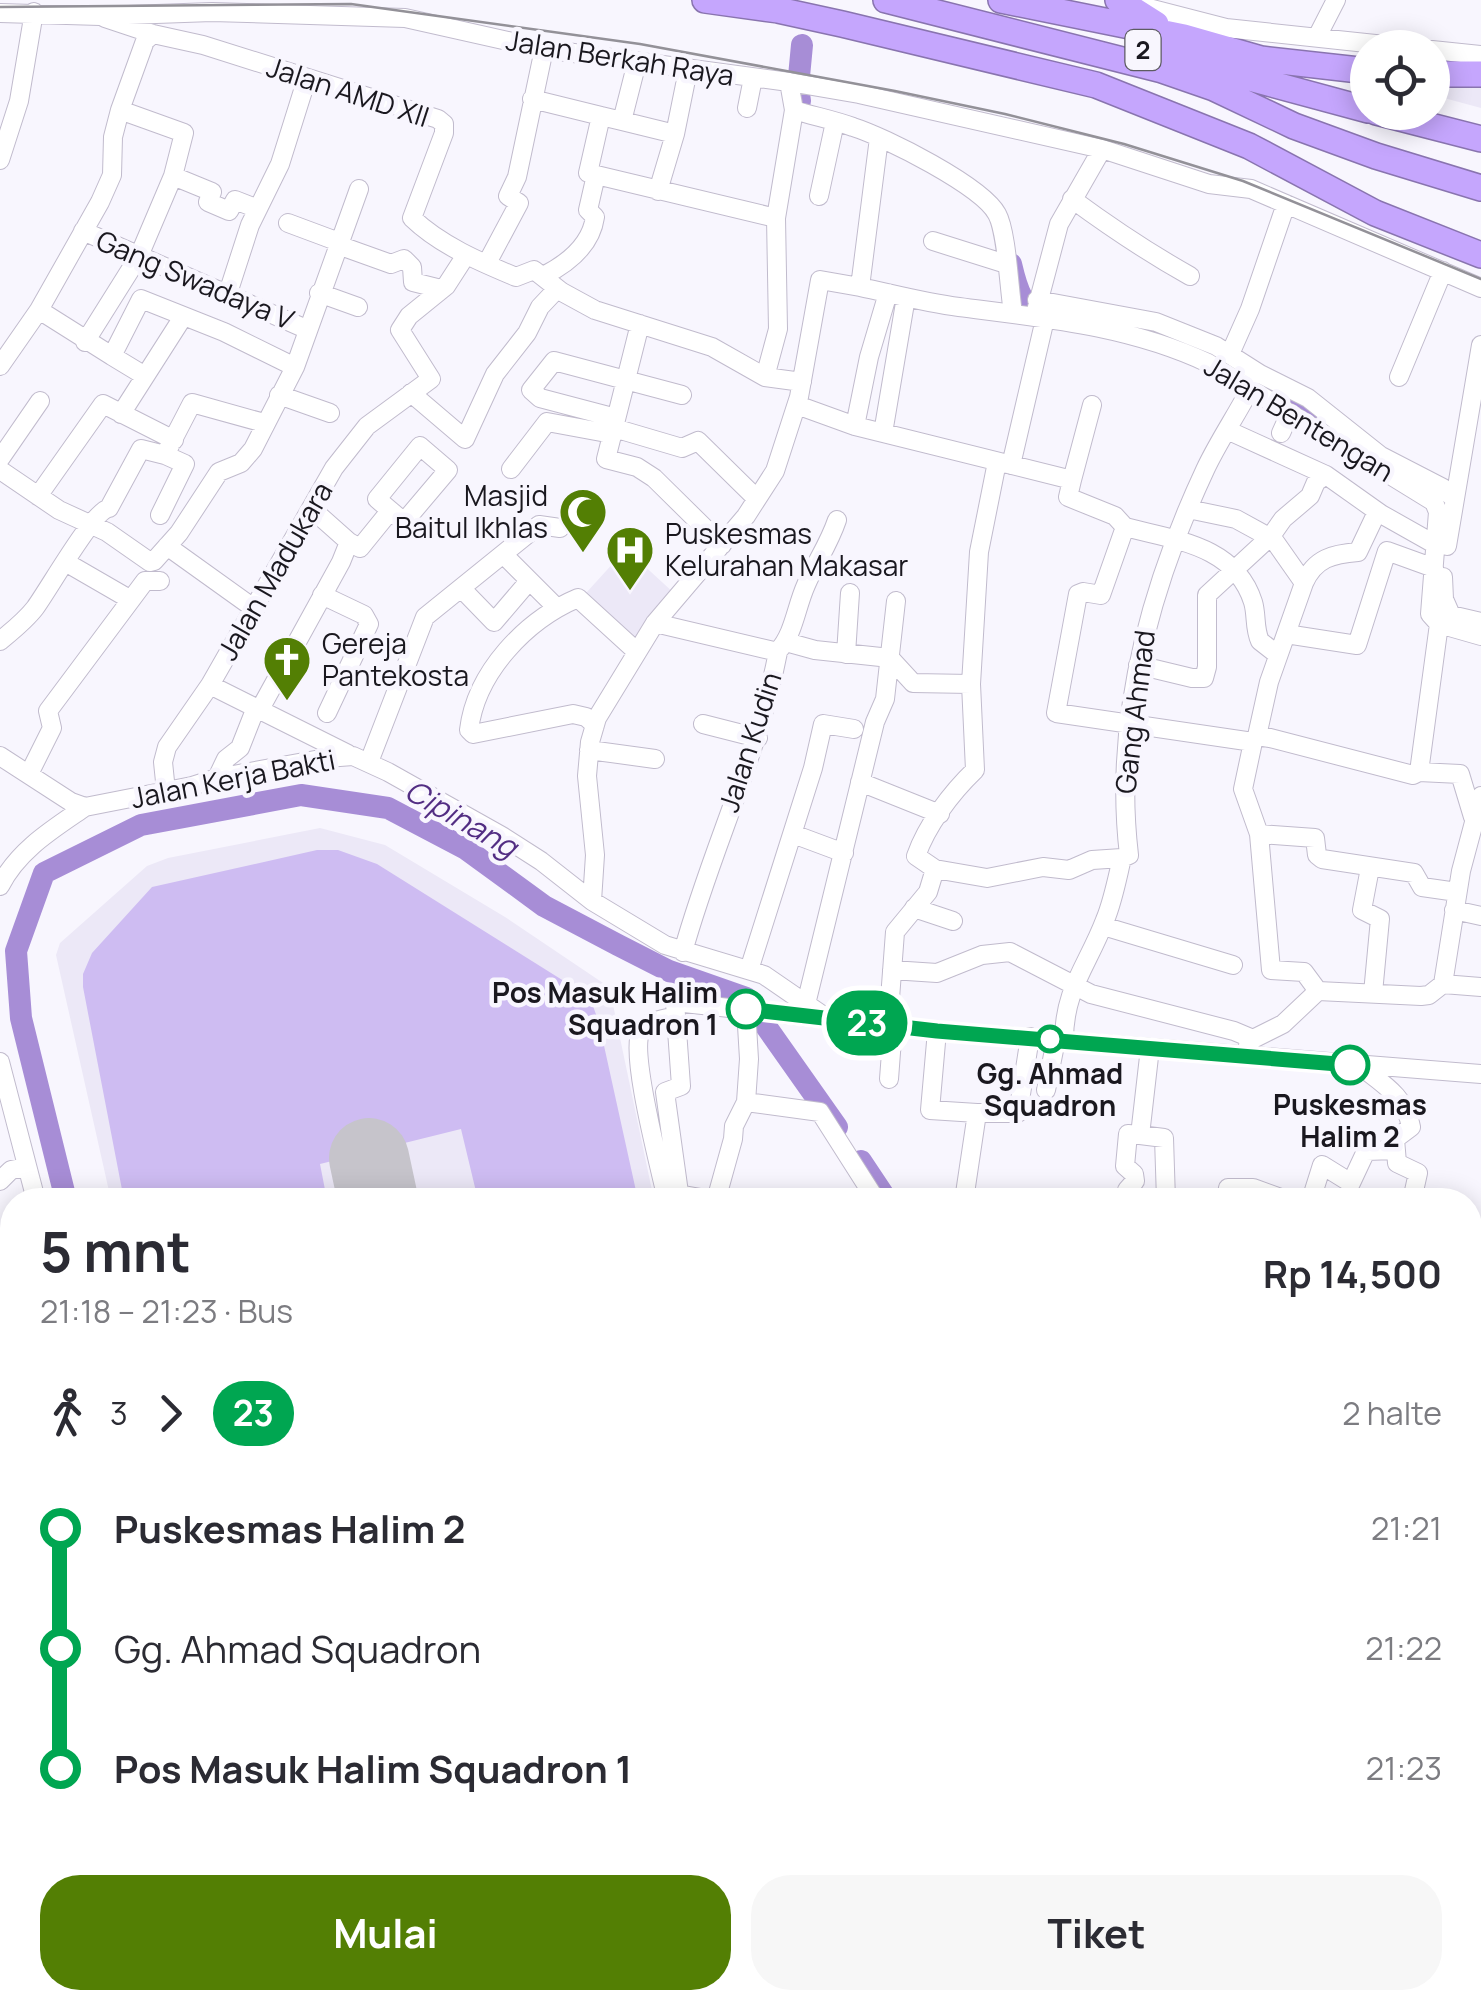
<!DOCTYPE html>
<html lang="id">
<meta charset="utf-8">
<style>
:root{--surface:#fff;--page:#f7f7f7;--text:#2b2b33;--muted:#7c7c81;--accent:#537f04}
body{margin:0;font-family:Manrope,sans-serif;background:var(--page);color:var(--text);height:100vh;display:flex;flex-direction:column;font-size:38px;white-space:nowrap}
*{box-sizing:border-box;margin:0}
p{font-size:32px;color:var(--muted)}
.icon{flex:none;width:55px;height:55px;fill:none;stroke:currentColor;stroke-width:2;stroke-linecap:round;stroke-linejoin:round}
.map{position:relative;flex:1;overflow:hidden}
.details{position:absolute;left:0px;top:1188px;width:1482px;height:822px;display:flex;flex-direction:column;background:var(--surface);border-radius:40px 40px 0 0;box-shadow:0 5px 25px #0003}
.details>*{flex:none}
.badge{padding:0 20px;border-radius:32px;font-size:35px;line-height:65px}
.buttons{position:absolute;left:1350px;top:30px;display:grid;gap:20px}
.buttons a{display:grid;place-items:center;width:100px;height:100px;border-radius:50%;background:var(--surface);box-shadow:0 5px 25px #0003;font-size:50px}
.map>.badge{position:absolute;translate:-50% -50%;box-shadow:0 0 0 5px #fff}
.legs{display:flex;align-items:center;gap:15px;height:110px;padding:0 40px;font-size:32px}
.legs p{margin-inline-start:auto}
.summary{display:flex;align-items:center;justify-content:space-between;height:170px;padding:0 40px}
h1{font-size:55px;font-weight:700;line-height:75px}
.cta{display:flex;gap:20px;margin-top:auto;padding:20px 40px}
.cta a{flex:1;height:115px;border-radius:40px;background:var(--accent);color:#fff;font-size:40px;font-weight:700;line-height:115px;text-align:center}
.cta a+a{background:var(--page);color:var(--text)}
ul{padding:0 40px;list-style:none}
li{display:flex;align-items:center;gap:35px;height:120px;font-size:38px}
li i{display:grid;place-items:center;width:15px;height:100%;margin:0 12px;background:currentColor}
li i::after{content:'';width:25px;height:25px;margin:-12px;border:8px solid;border-radius:50%;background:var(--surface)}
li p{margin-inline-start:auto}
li:first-child i{background:linear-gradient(#0000 50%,currentColor 0)}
li:last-child i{background:linear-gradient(currentColor 50%,#0000 0)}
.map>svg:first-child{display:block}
.built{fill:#ece8f7}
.green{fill:#cebcf2}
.water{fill:#a78dd6;stroke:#7d6a9f;stroke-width:2.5}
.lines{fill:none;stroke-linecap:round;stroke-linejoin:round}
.river{stroke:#a78dd6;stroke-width:22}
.taxiway{stroke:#c6c4cb;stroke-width:32}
.runway{stroke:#c6c4cb;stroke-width:80}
.minor-casing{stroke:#c1bbcd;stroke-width:20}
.highway-casing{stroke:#8974af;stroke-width:28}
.minor{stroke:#fff;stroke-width:18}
.highway{stroke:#c5a6fd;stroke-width:25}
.tram{stroke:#939198;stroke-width:2.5}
.line-1-casing{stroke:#fff;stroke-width:22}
.line-1{stroke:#00a651;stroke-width:15}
.stop-1-dot{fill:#fff;stroke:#00a651;stroke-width:5}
.labels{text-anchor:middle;stroke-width:9;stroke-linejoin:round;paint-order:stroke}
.shield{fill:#f8f6fe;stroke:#5d5b62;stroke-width:2.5}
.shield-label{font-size:25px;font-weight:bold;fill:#1a181f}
.street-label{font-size:28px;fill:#1a181f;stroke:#f8f6fe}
.poi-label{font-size:28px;fill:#1a181f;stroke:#f8f6fe;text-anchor:start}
.stop-label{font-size:28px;font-weight:bold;fill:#1a181f;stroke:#f8f6fe}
.water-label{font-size:30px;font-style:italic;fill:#522d83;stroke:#f8f6fe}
</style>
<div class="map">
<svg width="1481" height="2008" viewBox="0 0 1481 2008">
<rect width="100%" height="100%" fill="#f8f6fe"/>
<!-- built -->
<path class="built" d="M 1432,65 L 1481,66 L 1481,108 L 1433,95 Z
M 626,549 L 675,594 L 635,638 L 586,593 Z
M 320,828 L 385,845 L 505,917 L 606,985 L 611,995 L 654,1200 L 111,1200 L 56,955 L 60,943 L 147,866 L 168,858 Z
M 287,1998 L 832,1998 L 835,2008 L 289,2008 Z"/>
<!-- green -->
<path class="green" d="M 317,850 L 338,850 L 377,864 L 583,993 L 593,1006 L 599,1023 L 638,1200 L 478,1200 L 461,1129 L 320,1164 L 327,1200 L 124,1200 L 83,987 L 83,974 L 92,953 L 152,887 Z
M 301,1998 L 357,1998 L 360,2008 L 303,2008 Z
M 393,1998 L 506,1998 L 508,2008 L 395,2008 Z
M 613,1998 L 815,1998 L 818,2008 L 616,2008 Z"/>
<!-- water -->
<path class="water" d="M 205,1998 L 223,1998 L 227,2008 L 180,2008 L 179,2003 Z"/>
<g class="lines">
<!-- river -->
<path class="river" d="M 800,101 L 798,87 L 802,45
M 1011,264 C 1017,290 1022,310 1050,318
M 1207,356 L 1262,382 L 1340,430
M 861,1161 L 887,1200
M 66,1200 L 21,1018 L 16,951 L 44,873 L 141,825 L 301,795 L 388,808 L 466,849 L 544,906 L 618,945 L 669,971 L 746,998 L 837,1127
M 1470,1452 L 1481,1458"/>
<!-- taxiway -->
<path class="taxiway" d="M 392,1998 L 394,2008"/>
<!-- runway -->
<path class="runway" d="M 369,1158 L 378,1200
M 556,1998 L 559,2008"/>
<!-- minor casing -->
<g class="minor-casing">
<path id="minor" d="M 1137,5 L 1226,28 L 1413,48
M 0,13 L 100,16 L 212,12 L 405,18 L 544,49 L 789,82 L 794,110 L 776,218 L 778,329 L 765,377
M 105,18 L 153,34 L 203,45 L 438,119 L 444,124 L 444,133 L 412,218 C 440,245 480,262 516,277 L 534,270 L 562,292 L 595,310 L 712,347 L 765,377 L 802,382
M 1317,37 L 1336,0
M 1432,50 L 1481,55
M 637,62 L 622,121 L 601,116 L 588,173 L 776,218
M 789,82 L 859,94 L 1102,149 L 1209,184 L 1251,189 L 1481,288
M 532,99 L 601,116
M 747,108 L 753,78
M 794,110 C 813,116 834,120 853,127 C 885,137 982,186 997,214 C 1007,232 1009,289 1013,313
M 622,121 L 675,134
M 0,160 L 19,101 L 34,12
M 173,176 L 212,192 L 208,202 L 229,211 L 235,200 L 258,209
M 658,191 L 675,134 L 688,70
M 819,196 L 835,122
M 1072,199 C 1110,227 1149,253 1190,276
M 288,223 L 339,242
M 83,231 L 306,329
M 933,241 L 1006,264
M 338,245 L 391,264 L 404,259 L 412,267 L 413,282 L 441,289
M 487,263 L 519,203 L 508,196 L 517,177 L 544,49
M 543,276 C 567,264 591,245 595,217 L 588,210 L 596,175
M 860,287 C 893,294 926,303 959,307 C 1043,318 1130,326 1208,363 L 1434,502 L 1438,512 L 1430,614 L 1439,624
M 228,293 L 250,225 L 280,164 L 307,78
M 319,293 L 358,307
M 1037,300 L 1156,322 L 1216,346 L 1260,374 L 1308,398 L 1381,456 L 1443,488 L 1453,498
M 39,310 L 112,356 L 141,299 L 224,332 L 295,367
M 1036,311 L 1059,224 L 1102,149
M 640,324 L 606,459 L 637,467 L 654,478 L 722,545
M 85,342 L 139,256 L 173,176 L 184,133 L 120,110
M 1230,354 L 1250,309 L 1286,204
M 112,356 L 145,376
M 0,366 L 39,310 L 100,202 L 112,175 L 113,137 L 120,110 L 145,41 L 153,34
M 1399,377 L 1443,271
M 411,393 L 465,439 L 495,374 L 527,333 L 540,307 L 557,289
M 279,395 L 330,413
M 797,405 L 855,426 L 1072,480 L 1068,497 L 1115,516 L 1125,527
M 121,414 L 183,317
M 616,418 L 540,398 L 531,390 L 554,361 L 682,395
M 855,426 L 869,357 L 888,293
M 614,428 L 682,448 L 698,441 L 757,499
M 1227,430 L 1326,475
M 883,433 L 906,297
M 1281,433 L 1290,413
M 420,446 L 448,470 L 404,522 L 377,499 Z
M 0,459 L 40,401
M 1011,465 L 1045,319
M 511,469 L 547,422 L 612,434
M 0,470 L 59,510 L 107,532 L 150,562 L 154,561 L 179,533 L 219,472 L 241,463 L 253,449 L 295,367 L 359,189
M 1072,480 L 1092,405
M 38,496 L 103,404 L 174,440
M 1188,509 L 1236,519 L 1269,537
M 313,510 L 349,542 L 360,548 L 390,511
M 160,515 L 185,464 L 165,455
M 1125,527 L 1101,595 L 1083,592 L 1078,594 L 1056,713 L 1253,742 L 1243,789 L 1259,834 L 1271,970 L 1304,972 L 1318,991
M 1125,527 C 1174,540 1235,545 1253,602 C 1257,615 1254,628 1260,641 L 1278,655
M 167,546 L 255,609
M 1447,546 L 1481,345
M 504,555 L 556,607
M 67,563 L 131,600
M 1443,577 L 1444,599 L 1451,615 L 1481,622
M 1304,583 C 1315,558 1333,554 1358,552 L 1377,512
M 462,589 L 494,622 L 529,581
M 322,595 L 364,615 L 369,624 L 327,713
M 655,623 L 778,652
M 1439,624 L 1419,772 L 1460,774 L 1473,817
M 1439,624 L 1481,636
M 1286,634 L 1357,645 L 1387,551 L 1434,568
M 0,641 C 12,631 25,621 35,608 C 49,589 93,511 109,508 L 141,449 L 165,455 L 192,403 L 264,423
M 786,642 L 815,650 L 890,658 L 913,683 L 971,684 L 975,770 C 951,793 927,825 916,856 L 935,869 L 987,878 L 1043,867 L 1069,870 L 1092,860 L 1122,858
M 778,651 C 794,634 796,607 806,585 C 816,562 829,544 837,520
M 846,654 L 850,593
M 1138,665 L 1192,678 L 1204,678 L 1207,667 L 1207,595 L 1271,536
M 971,684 L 979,552 L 997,462
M 210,685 L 348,754
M 259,711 L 341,562 L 349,542
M 703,724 L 758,738
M 595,725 L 586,717 L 573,714 L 473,734 L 469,730 C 476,672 526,620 578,598 L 636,651
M 1257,736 L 1269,682 L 1304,583 L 1271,536 L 1283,519 L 1310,496 L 1316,482 L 1326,475 L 1381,514 L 1436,545
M 1253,742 L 1257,736 L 1270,738 L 1413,775 L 1419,772
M 589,750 L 655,759
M 0,756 L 71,802 L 85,807 L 192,786 L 217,778 L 326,758 L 353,756 L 388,772 L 502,836 L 541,861 L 592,901 L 665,945 L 764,975 L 828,1019
M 369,762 L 425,617 L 539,525 L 560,528
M 29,774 L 52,728 L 48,711 L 145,581 L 160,581
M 217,778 L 226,759 L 240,748 L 255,710
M 860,782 L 940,814
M 166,791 L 163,762 L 167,747 L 210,685 L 334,468 L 367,426 L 431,379 L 400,330 L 409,316 L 446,286 L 466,255
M 793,834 L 844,853
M 1259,834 L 1315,838 L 1317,855 L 1322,859 L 1414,873 L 1422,887 L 1457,892
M 1370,868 L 1362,910 L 1380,919 L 1373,993
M 0,886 C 18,850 53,829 85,807
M 592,901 L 595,855 L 587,776 L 590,742 L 597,718 L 655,623 L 746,516 L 775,471 L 799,397 L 820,280 L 860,287 L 879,138
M 914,908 L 953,921
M 1454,910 L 1481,916
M 1103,926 L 1233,965
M 683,952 C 711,850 758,756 778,652
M 749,970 L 813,768 L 823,724 L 854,729
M 892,970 L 937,973 L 982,955 L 1010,952 L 1091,994 L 1234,1031 L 1253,1039
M 1443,984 L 1461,871 L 1481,796
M 1443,984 L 1481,987
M 806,1004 L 875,722 L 885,699 L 896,601
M 676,1016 L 681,1086 L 665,1092 L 680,1200
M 888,1025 L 895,932 L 928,892 L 935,869
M 937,1031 L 930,1110 L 977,1113 L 964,1200
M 1064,1040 C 1064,989 1088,965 1105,920 C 1113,901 1117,879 1122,858 L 1129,855 C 1113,721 1149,590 1205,470 C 1218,442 1236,416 1250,389
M 1248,1045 L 1253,1039 L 1283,1024 L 1318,991 L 1421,996 L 1429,995 L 1443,984
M 1150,1048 L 1140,1135 L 1164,1138 L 1166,1200
M 0,1062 L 36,1200
M 1360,1066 C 1383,1084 1406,1097 1411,1127 L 1395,1139 L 1397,1163 L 1418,1173 L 1412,1200
M 889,1079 L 893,1026
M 1046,1090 L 1056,1040
M 746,1102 L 820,1112 L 876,1200
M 977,1113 L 1018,1113 L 1030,1037
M 0,1181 L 11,1170 L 26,1167
M 678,1194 L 712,1200
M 1127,1197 L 1127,1190 L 1135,1181 L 1134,1174 L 1125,1166 L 1128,1134 L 1140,1135
M 667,1200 C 661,1171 629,1053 641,1031 C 646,1021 665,1019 676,1016 L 675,1002 L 937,1031 L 1481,1074
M 716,1200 L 733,1139 L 734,1126 L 746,1102 L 749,1059 L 746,1009
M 1226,1200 L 1228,1188 L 1253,1188 L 1286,1200
M 1311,1200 L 1322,1165 L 1351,1183 L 1366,1151 L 1396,1150
M 0,1294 L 12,1302
M 1470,1361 L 1481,1367
M 0,1382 L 12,1387
M 0,1487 L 12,1517 L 4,1552
M 1470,1586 L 1481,1588
M 0,1701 L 12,1658
M 1470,1733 L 1481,1743
M 0,1776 L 12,1775
M 1470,1837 L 1481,1829
M 1470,1988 L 1481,1990
M 866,1998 L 869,2008
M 1023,1998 L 1040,2008
M 1332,1998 L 1335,2008
M 1153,2008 L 1158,1998
M 1247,2008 L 1260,1998
M 1390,2008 L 1390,1998"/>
</g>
<!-- highway casing -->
<g class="highway-casing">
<path id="highway" d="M 705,0 L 778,10 L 842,24 L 1096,85 L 1249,146 L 1375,213 L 1481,255
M 886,0 L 1162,70 L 1214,88 L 1294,126 L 1376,156 L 1481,188
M 1001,0 L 1184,37 L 1261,59 L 1368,71
M 1118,0 L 1156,24
M 1165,55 L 1368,110
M 1432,74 L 1481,74
M 1376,112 L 1481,139"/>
</g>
<!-- minor -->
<use href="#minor" class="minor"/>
<!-- highway -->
<use href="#highway" class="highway"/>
<!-- tram -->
<path class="tram" d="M 0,7 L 351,4 L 640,44 L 895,91 L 1005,114 L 1124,144 L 1243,181 L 1481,279"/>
</g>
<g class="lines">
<!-- line-1 casing -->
<g class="line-1-casing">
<path id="line-1" d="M 746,1009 L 937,1031 L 1350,1065"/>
</g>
<!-- line-1 -->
<use href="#line-1" class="line-1"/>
</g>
<!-- icons -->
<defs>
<g id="mosque-pin" transform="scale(2.5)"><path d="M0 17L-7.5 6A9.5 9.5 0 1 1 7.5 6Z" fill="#537f04" stroke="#f8f6fe"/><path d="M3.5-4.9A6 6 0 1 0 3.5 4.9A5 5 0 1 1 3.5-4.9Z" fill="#fff"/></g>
<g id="hospital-pin" transform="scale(2.5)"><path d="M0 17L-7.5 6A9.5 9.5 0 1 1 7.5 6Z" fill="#537f04" stroke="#f8f6fe"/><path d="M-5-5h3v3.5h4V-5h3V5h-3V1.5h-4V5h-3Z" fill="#fff"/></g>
<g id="church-pin" transform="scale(2.5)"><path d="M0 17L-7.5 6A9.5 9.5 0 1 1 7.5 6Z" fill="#537f04" stroke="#f8f6fe"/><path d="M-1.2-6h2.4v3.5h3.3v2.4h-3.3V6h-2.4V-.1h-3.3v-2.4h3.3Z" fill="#fff"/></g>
</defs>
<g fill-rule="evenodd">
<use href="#mosque-pin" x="583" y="512"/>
<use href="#hospital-pin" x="630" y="550"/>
<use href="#church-pin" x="287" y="660"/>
</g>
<!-- markers -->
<g class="stop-1-dot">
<circle cx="746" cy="1009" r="18"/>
<circle cx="1050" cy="1039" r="12"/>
<circle cx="1350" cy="1065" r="18"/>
</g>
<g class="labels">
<!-- shield labels -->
<rect class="shield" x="1125.5" y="30" width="35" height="40" rx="8"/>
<g class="shield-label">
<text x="1143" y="59">2</text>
</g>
<!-- street labels -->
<g class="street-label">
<text transform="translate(620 58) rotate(9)" y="10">Jalan Berkah Raya</text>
<text transform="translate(348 92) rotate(18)" y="10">Jalan AMD XII</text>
<text transform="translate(195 280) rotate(23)" y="10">Gang Swadaya V</text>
<text transform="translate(1299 419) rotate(31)" y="10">Jalan Bentengan</text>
<text transform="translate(275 571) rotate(-60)" y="10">Jalan Madukara</text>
<text transform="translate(1135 712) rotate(-83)" y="10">Gang Ahmad</text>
<text transform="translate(750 742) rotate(-72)" y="10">Jalan Kudin</text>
<text transform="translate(233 779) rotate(-11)" y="10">Jalan Kerja Bakti</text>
</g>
<!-- poi labels -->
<g class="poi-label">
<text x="548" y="506" text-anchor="end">Masjid<tspan x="548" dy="32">Baitul Ikhlas</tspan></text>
<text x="665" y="544">Puskesmas<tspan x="665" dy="32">Kelurahan Makasar</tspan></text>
<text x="322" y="654">Gereja<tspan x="322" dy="32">Pantekosta</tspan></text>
</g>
<!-- stop labels -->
<g class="stop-label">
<text x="718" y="1003" text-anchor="end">Pos Masuk Halim<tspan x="718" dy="32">Squadron 1</tspan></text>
<text x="1050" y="1084">Gg. Ahmad<tspan x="1050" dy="32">Squadron</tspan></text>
<text x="1350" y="1115">Puskesmas<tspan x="1350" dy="32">Halim 2</tspan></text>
</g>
<!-- water labels -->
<g class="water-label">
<text transform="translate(461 819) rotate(30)" y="10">Cipinang</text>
</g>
</g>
</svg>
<div class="buttons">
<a><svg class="icon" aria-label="locate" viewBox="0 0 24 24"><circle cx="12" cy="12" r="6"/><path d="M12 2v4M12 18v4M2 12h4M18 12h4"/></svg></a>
</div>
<b class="badge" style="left:867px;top:1023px;background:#00a651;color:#fff">23</b>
<section class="details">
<div class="summary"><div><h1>5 mnt</h1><p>21:18 – 21:23 · Bus</p></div><b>Rp 14,500</b></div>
<div class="legs"><svg class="icon" aria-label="walk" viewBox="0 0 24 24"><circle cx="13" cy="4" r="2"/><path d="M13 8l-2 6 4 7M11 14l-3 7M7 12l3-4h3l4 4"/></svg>3<svg class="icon" aria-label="forward" viewBox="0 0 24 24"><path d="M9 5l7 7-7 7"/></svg><b class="badge" style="background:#00a651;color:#fff">23</b><p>2 halte</p></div>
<ul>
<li><i style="color:#00a651"></i><b>Puskesmas Halim 2</b><p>21:21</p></li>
<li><i style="color:#00a651"></i><span>Gg. Ahmad Squadron</span><p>21:22</p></li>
<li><i style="color:#00a651"></i><b>Pos Masuk Halim Squadron 1</b><p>21:23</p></li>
</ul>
<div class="cta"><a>Mulai</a><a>Tiket</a></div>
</section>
</div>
